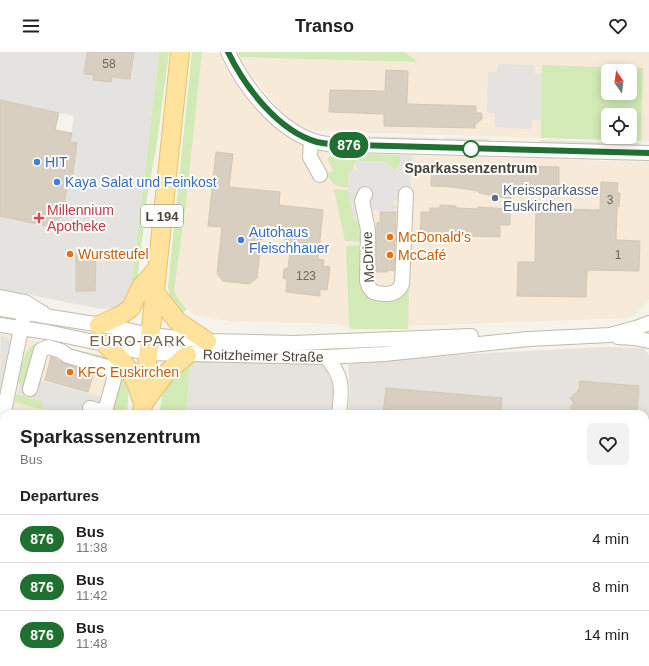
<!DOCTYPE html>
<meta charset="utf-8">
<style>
:root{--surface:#fff;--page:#f2f2f2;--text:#222;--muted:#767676;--line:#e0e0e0}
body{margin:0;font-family:Helvetica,sans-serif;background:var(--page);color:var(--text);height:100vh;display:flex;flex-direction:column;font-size:15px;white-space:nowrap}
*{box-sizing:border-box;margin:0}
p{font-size:13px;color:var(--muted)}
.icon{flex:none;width:22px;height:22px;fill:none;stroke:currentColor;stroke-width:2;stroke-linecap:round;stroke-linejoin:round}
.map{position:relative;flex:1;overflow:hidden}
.sheet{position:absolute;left:0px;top:358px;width:649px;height:256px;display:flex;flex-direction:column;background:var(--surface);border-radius:12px 12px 0 0;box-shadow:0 2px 10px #0003}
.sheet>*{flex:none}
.badge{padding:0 8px;border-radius:13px;font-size:14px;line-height:26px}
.needle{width:26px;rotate:346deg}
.tools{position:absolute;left:601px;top:12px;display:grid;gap:8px}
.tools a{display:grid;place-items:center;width:36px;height:36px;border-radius:6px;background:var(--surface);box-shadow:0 2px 10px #0003;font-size:20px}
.map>.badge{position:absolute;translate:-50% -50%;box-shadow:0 0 0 2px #fff}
h2{padding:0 20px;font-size:15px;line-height:36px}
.round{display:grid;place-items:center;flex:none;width:42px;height:42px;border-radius:6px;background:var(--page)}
.overview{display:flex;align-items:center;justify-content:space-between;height:68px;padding:0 20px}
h1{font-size:19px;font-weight:700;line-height:30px}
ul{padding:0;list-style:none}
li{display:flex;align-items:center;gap:12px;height:48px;padding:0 20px;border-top:1px solid var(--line)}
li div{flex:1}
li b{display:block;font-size:15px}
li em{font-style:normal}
li .badge{min-width:44px;font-weight:700;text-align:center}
header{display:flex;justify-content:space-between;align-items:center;height:52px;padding:0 20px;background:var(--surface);font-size:18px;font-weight:700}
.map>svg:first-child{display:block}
.commercial{fill:#f7ead8}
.industrial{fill:#e6e2dd}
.green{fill:#d2eab5;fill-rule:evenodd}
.parking{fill:#e5e3e0}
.building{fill:#d8cfc1;stroke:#d3c7b4}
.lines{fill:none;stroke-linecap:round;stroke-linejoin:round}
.minor-casing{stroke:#c2bbae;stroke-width:16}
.major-casing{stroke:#e6c16a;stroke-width:20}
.minor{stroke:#fff;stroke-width:14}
.major{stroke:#ffe39c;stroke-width:18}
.line-casing{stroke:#fff;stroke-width:9}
.line{stroke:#207031;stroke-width:6}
.stop-dot{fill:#fff;stroke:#207031;stroke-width:2}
.shop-dot{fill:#3f7fe0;stroke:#fff;stroke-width:1.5}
.service-dot{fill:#5c6f8a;stroke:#fff;stroke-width:1.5}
.health-dot{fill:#e0444e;stroke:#fff;stroke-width:1.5}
.food-dot{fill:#e8710a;stroke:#fff;stroke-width:1.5}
.labels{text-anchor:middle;stroke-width:4;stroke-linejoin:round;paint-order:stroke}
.number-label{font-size:12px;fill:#6e675b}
.shield{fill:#fff;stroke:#817c74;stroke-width:1}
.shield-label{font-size:13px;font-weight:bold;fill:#4b4439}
.shop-label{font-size:14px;fill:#366cbe;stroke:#fff;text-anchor:start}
.stop-label{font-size:14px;font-weight:bold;fill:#4b4439;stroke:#fff}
.service-label{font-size:14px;fill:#4e5e75;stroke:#fff;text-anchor:start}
.health-label{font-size:14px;fill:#be3a42;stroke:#fff;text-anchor:start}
.food-label{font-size:14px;fill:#c56008;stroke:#fff;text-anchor:start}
.street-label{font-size:14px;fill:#4b4439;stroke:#fff}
.neighbourhood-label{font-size:15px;letter-spacing:1px;fill:#6e6250;stroke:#fff}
</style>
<header><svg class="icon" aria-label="menu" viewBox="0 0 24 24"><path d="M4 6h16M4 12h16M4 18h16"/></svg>Transo<svg class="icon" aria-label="heart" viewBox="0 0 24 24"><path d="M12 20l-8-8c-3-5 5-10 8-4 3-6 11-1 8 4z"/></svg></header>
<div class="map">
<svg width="649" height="614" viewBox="0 0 649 614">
<rect width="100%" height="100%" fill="#f6f3ec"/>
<!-- commercial -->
<path class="commercial" d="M 202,0 L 223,2 L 235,24 L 316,96 L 339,101 L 649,110 L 649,247 L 635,263 L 629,266 L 408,274 L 408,277 L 351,277 L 338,272 L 230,269 L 194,263 L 179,248 L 174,239 L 186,151 Z
M 405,0 L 649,0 L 649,89 L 641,89 L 643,16 L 543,13 L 541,86 L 315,79 L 297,72 L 284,62 L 252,25 L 240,5 L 417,10 Z
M 0,281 L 104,304 L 119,362 L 4,362 L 4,558 L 0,558 Z"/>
<!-- industrial -->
<path class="industrial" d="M 604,295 L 643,296 L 649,303 L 649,499 L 645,547 L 645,362 L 348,362 L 350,339 L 348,312 L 454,303 Z
M 197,311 L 321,313 L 326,316 L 335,338 L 333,362 L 186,362 L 190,314 Z
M 146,610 L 308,610 L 308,614 L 166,614 L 146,612 Z
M 328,610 L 640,610 L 639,614 L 328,614 Z"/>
<!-- green -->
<path class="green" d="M 159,0 L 169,0 L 157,91 L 147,145 L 137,232 L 131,236 Z
M 192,0 L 202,0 L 186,151 L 174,239 L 179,248 L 187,257 L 179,264 L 170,246 L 168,234 Z
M 238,0 L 405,0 L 418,10 L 240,5 Z
M 542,13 L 643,16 L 641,89 L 541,86 ZM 608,19 L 630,19 L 630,41 L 608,41 ZM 608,63 L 630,63 L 630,85 L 608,85 Z
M 339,101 L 400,103 L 400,114 L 394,118 L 387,110 L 357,109 L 354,112 L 354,117 L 349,118 L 348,135 C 336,135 333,133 327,122 L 333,119 L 327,106 Z
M 334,137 L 348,138 L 355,169 L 363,167 L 365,190 L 345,189 Z
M 410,178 L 408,277 L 351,277 L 349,272 L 346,194 L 365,193 L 368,239 L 363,239 L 363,241 L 392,244 Z
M 39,290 L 104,304 L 120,314 L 129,337 L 127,362 L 103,362 L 118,321 L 45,291 L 25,333 L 18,331 C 22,315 22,296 39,290 Z
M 194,309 L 320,311 L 323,313 L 197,311 L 190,314 L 186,362 L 159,362 L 164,333 L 184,312 Z
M 16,342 L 43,349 L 41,357 L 15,350 Z
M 0,558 L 4,558 L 4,601 L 0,601 Z
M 32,610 L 102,610 L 101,614 L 32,614 Z"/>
<!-- parking -->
<path class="parking" d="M 0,0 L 87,0 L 84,21 L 94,23 L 93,28 L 111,30 L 112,25 L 131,27 L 134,0 L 159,0 L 131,236 L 125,249 L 115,256 L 101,257 L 0,237 L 0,164 L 47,174 L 63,164 L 67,134 L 71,135 L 77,91 L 70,90 L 74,64 L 0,48 Z
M 498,12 L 534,13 L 534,21 L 542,22 L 541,68 L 532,68 L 532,77 L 495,75 L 495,62 L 487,61 L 488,20 L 497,20 Z
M 353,84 L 437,86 L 436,88 L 353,86 Z
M 444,86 L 489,87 L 488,90 L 444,88 Z
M 540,88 L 640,91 L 640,94 L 540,91 Z
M 400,103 L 412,103 L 410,142 L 392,150 L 397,155 L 394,159 L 369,158 L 368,166 L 354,169 L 348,141 L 349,117 L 358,118 L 354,112 L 357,109 L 387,110 L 394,118 L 397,118 L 400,114 Z
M 1,284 L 7,285 L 11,291 L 0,340 L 0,316 L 2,308 L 0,307 Z
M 36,327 L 101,345 L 97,362 L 60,362 L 41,357 L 43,349 L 18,342 L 20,332 L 33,335 Z
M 0,427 L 4,427 L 4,558 L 0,558 Z
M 0,601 L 4,601 L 4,610 L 32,610 L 32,614 L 0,614 Z"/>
<!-- building -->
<path class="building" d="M 87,0 L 134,0 L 130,27 L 112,25 L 111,30 L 93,28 L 94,23 L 84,22 Z
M 386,18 L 408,19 L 407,52 L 476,54 L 476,61 L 482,61 L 482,67 L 475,73 L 475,76 L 384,74 L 384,62 L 329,60 L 330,38 L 385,39 Z
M 0,48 L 59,61 L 55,78 L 72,81 L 70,90 L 77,91 L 71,135 L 67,134 L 63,164 L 47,174 L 0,164 Z
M 216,100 L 233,102 L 229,135 L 280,140 L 279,153 L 323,158 L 318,207 L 324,208 L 323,214 L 330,215 L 327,238 L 320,237 L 320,244 L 286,240 L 287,228 L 283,226 L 284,217 L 288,216 L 290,199 L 284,198 L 286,175 L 263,173 L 257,226 L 249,232 L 223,229 L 217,222 L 222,175 L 208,174 Z
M 432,112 L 559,115 L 559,137 L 511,136 L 511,147 L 479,141 L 479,139 L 452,135 L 431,134 Z
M 601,130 L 618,131 L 617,141 L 620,141 L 619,155 L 617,154 L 616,188 L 640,189 L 639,219 L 587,218 L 586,245 L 517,244 L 518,210 L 535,210 L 536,156 L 558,156 L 558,155 L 567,155 L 567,157 L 600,158 Z
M 440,153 L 456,154 L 456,156 L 478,157 L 478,155 L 510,157 L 510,173 L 500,173 L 500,185 L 465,184 L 465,188 L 456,188 L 455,191 L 439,190 L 439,188 L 430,187 L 430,183 L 420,183 L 421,170 L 421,160 L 430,160 L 430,156 L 440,156 Z
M 380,160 L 396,160 L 394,219 L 387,218 L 387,220 L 376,220 L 377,170 L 380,171 Z
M 76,201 L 96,202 L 95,239 L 76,239 Z
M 51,305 L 66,312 L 94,320 L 88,340 L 45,328 Z
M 580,329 L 639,334 L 637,362 L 575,362 L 570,355 L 574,351 L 570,346 L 579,338 Z
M 386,336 L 502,346 L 500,362 L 383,362 Z"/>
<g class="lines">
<!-- minor casing -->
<g class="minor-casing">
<g id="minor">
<path d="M 228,0 C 244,35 278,79 317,90 C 328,93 341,93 353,93 L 649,101"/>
<path d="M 311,88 L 310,105 L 320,123"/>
<path d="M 365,142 L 362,149 L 368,178 L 367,229 L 369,235 L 373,240 C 384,243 397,244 402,232 L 406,142"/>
<path d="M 0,245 L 25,250 L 43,261"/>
<path d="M 0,257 L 114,275 L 150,283 L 207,289 L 294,291 L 471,284"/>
<path id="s1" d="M 0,273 L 47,280 L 147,301 L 326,305 L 384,302 L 528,287 L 610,283 L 639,275 L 649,271"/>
<path d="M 618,285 L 634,286 L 649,289"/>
<path d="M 326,305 C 344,325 342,337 339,362"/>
<path d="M 30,337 L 41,298 L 48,295 L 61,299 L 68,304 L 111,316 L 114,318 L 114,327 L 106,356 L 100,359 L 90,356"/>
<path d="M 0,379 L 23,267"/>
<path d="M 319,614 L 320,610"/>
<path d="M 649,614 L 649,609"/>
</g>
</g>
<!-- major casing -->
<g class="major-casing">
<path id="major" d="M 154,239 L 177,269 L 207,289
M 99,273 L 121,263 L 131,256 L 141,235 L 156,218
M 106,293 C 123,308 136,323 141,346
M 143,352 L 165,322 L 187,303
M 142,362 L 180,0
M 113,614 L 113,610"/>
</g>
<!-- minor -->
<use href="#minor" class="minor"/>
<!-- major -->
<use href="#major" class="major"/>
</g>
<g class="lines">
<!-- line casing -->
<g class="line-casing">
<path id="line" d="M 228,0 C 245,35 278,79 317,90 C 329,93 341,93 354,93 L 649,101"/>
</g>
<!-- line -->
<use href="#line" class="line"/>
</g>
<!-- markers -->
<circle class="stop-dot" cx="471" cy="97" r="8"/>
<g class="shop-dot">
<circle cx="37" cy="110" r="4"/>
<circle cx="57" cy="130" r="4"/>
<circle cx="241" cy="188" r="4"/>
</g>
<circle class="service-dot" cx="495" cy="146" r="4"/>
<path class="health-dot" d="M37 160h4v4h4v4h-4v4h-4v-4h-4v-4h4z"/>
<g class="food-dot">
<circle cx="390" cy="185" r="4"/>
<circle cx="70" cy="202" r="4"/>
<circle cx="390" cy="203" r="4"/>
<circle cx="70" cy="320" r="4"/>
</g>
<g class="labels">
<!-- number labels -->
<g class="number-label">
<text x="109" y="16">58</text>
<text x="610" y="152">3</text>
<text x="618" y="207">1</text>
<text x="306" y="228">123</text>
</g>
<!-- shield labels -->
<rect class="shield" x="141" y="153" width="42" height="22" rx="3"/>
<g class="shield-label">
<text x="162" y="169">L 194</text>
</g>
<!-- shop labels -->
<g class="shop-label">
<text x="45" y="115">HIT</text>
<text x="65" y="135">Kaya Salat und Feinkost</text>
<text x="249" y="185">Autohaus<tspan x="249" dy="16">Fleischhauer</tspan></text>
</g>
<!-- stop labels -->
<g class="stop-label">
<text x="471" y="121">Sparkassenzentrum</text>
</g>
<!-- service labels -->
<g class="service-label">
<text x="503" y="143">Kreissparkasse<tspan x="503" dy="16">Euskirchen</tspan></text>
</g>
<!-- health labels -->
<g class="health-label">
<text x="47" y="163">Millennium<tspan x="47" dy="16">Apotheke</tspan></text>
</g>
<!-- food labels -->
<g class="food-label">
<text x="398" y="190">McDonald’s</text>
<text x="78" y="207">Wurstteufel</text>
<text x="398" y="208">McCafé</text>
<text x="78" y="325">KFC Euskirchen</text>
</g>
<!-- street labels -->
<g class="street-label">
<text transform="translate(368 205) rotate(-93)" y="5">McDrive</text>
<text dy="5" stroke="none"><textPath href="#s1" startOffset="266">Roitzheimer Straße</textPath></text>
</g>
<!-- neighbourhood labels -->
<g class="neighbourhood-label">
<text x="138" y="294">EURO-PARK</text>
</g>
</g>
</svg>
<div class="tools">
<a><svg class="needle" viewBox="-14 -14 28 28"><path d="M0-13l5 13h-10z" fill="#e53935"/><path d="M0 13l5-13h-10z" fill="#767676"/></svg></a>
<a><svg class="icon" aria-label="locate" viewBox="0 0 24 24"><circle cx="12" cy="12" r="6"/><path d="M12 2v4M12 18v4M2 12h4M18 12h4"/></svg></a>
</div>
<b class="badge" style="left:349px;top:93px;background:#207031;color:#fff">876</b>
<section class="sheet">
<div class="overview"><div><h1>Sparkassenzentrum</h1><p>Bus</p></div><a class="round"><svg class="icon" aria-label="heart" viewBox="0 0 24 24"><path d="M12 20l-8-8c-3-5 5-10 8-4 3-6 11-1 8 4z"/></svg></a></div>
<h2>Departures</h2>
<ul>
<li><span class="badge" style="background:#207031;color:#fff">876</span><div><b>Bus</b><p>11:38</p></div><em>4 min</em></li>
<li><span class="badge" style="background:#207031;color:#fff">876</span><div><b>Bus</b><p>11:42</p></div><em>8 min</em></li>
<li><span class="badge" style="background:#207031;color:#fff">876</span><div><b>Bus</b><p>11:48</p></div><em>14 min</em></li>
</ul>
</section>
</div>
